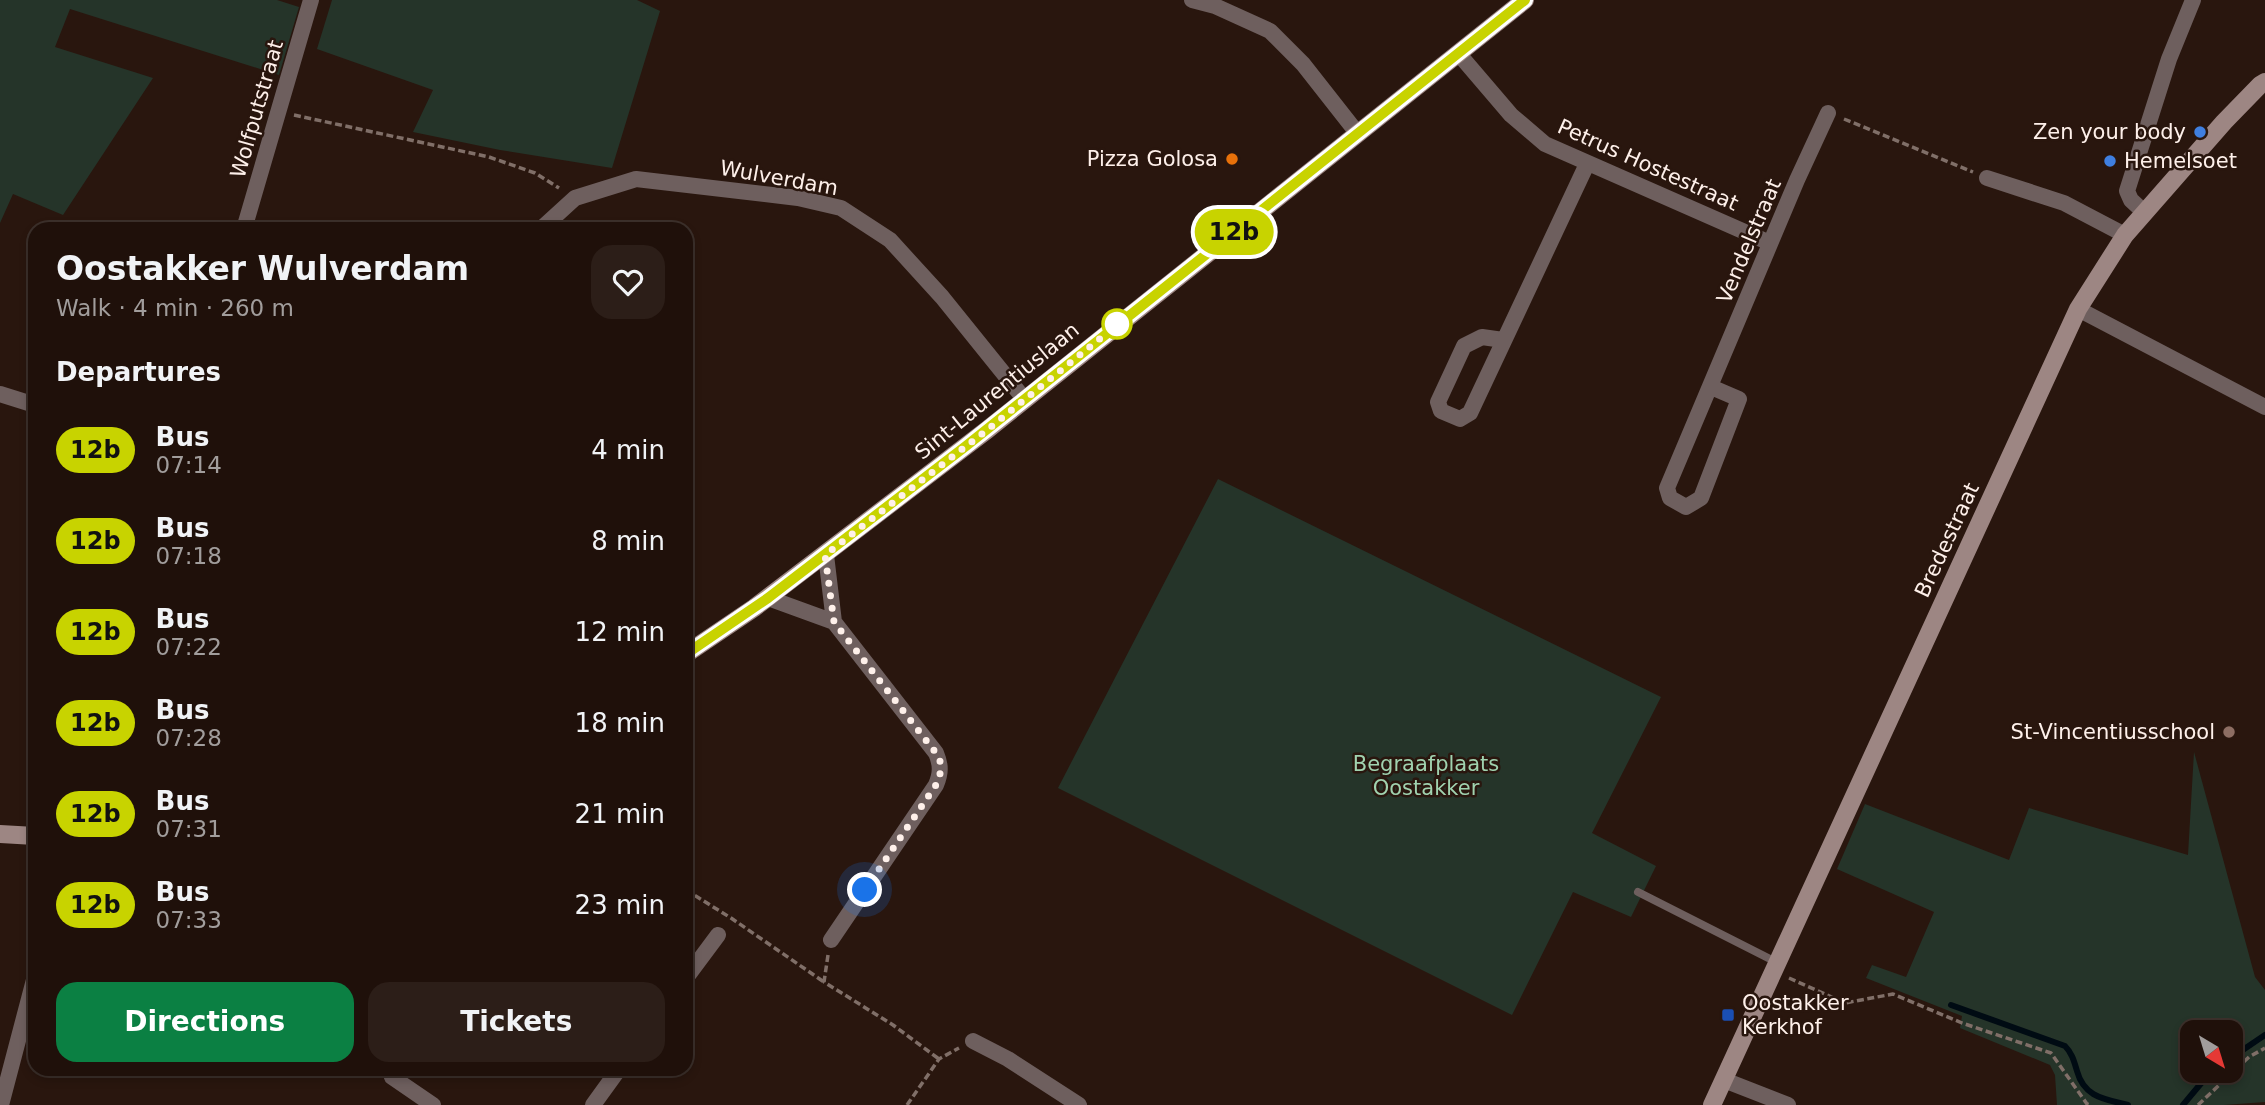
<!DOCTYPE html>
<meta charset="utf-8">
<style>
:root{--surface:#1f100a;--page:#2c1e18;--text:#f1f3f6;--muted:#a19d9c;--line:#3c302b;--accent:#0b8043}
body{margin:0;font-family:"DejaVu Sans",sans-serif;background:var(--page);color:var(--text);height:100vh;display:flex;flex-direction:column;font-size:26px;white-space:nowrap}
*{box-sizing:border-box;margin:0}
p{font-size:23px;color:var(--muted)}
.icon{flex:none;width:38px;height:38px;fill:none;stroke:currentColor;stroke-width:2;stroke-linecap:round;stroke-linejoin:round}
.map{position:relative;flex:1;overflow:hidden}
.side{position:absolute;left:28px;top:222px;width:665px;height:854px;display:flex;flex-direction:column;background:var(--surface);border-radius:21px;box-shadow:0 4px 10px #0003,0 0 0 2px var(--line)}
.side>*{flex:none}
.badge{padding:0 14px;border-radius:23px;font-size:24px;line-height:46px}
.needle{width:46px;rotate:142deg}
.controls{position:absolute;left:2180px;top:1020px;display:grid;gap:14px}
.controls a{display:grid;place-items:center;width:63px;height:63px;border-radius:14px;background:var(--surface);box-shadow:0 4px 10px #0003,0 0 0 2px var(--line);font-size:35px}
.you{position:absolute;width:35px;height:35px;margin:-18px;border:5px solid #fff;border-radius:50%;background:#1a73e8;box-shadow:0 0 0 10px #1a73e833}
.map>.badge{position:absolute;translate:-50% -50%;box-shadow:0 0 0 4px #fff}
h2{padding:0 28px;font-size:26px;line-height:63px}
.round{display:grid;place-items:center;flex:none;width:74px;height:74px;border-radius:21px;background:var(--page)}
.summary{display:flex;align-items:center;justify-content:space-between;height:119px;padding:0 28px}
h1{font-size:33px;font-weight:700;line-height:52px}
.button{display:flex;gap:14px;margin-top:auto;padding:14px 28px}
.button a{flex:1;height:80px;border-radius:21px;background:var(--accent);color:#fff;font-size:28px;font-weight:700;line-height:80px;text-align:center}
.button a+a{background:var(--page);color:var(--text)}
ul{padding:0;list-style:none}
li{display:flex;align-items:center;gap:21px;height:91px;padding:0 28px}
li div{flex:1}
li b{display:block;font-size:26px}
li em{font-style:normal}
li .badge{min-width:77px;font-weight:700;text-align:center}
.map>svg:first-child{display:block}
.green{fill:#253429;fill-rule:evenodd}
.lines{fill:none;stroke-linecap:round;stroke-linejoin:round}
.stream{stroke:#000b13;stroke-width:6}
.path{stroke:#806f68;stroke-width:3.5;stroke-dasharray:7 3.5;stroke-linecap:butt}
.lane{stroke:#6e5f5e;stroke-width:8}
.street{stroke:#6e5f5e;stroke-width:16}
.secondary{stroke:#9d8683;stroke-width:18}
.line-casing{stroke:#fff;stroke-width:16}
.line{stroke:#c8d300;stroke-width:10}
.walk{stroke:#fef0ea;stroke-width:7;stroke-dasharray:0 12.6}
.shop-dot{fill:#3f7fe0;stroke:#29160e;stroke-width:2.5}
.food-dot{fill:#e8710a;stroke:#29160e;stroke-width:2.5}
.stop-dot{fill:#fff;stroke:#c8d300;stroke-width:3.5}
.education-dot{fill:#8d6e63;stroke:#29160e;stroke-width:2.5}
.transit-dot{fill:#1a4fb4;stroke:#29160e;stroke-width:2.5}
.labels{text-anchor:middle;stroke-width:5;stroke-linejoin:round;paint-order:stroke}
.street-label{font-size:21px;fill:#fef0ea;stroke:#29160e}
.poi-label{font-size:21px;fill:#fef0ea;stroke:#29160e;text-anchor:end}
.park-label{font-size:21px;fill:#a0d2af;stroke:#29160e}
</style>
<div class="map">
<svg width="2265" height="1105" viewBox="0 0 2265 1105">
<rect width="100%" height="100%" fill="#29160e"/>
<!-- green -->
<path class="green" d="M 0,0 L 277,0 L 299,7 L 279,75 L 70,9 L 55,47 L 153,78 L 63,215 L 13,194 L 0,223 Z
M 332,0 L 637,0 L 660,11 L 612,168 L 500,150 L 413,132 L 433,90 L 317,49 Z
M 1218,479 L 1661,697 L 1592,833 L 1656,866 L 1631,917 L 1573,892 L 1512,1015 L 1058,788 Z
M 2194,752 L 2255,977 L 2265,990 L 2265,1102 L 2224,1105 L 2057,1105 L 2055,1075 L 2050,1065 L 1960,1028 L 1962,1016 L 1866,978 L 1872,965 L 1906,977 L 1934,912 L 1837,869 L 1865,804 L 2009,860 L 2029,808 L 2188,855 ZM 2231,1032 L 2231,1071 L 2193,1071 L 2193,1032 Z"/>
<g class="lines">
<!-- stream -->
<path class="stream" d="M 1951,1005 L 2065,1046 C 2072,1053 2074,1061 2077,1071 C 2084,1097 2104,1099 2128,1105
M 2231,1058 L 2265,1035
M 2183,1105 L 2203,1081 L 2216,1071"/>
<!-- path -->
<path class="path" d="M 294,115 L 489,157 L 535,173 L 559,188
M 1844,119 L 1973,172
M 686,890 L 731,918 L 824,982
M 828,955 L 824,982 L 893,1025 L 939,1059
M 1789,978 L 1845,1003 L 1893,994 L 1962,1023 L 2051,1053 L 2087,1104 L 2090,1105
M 907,1105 L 939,1059 L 959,1048
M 2198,1105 L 2249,1057 L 2265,1048"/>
<!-- lane -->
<path class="lane" d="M 1638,892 L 1778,963"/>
<!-- street -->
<path class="street" d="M 1192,0 L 1215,6 L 1270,31 L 1303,64 L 1358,134
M 1458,53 L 1511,115 L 1545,144 L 1770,243
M 1987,178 L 2064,203 L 2125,235
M 2144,212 L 2131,200 L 2127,191 L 2169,59 L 2193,0
M 244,229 L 311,0
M 541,229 L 575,198 L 636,179 L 798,198 L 841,208 L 890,240 L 942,297 L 1025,400
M 2078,309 L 2265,407
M 1503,340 L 1482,337 L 1464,346 L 1438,402 L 1441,411 L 1460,419 L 1470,413 L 1587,164
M 1711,387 L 1739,399 L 1701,498 L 1686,507 L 1670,498 L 1667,488 L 1797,180 L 1828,113
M 0,394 L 35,405
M 826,555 L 834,622 L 936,753 C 941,765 941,773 936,785 L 831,940
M 768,598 L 834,622
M 686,978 L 718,935
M 973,1041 L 1008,1059 L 1079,1105
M 390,1069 L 392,1077 L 433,1105
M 1724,1080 L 1788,1105
M 1,1105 L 35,976
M 593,1105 L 619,1069"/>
<!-- secondary -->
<path class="secondary" d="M 686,654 L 754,608 L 987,430 L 1525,0
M 0,834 L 35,836
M 1712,1105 L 2078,309 L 2125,235 L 2224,122 L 2260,85 L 2265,82"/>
</g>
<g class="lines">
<!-- line casing -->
<g class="line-casing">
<path id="line" d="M 686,654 L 768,598 L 966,446 L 1525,0"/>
</g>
<!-- line -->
<use href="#line" class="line"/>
<!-- walk -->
<path class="walk" d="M 865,890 L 936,785 L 940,774 L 940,761 L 936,753 L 834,622 L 825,555 L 987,430 L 1123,320 L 1117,324"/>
</g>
<!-- markers -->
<g class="shop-dot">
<circle cx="2200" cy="132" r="7"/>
<circle cx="2110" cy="161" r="7"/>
</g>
<circle class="food-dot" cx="1232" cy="159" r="7"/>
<circle class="stop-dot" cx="1117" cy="324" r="14"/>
<circle class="education-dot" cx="2229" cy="732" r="7"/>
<rect class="transit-dot" x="1721" y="1008" width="14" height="14" rx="3.5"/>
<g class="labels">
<!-- street labels -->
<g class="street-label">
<text transform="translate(257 109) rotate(-74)" y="7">Wolfputstraat</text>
<text transform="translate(1648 165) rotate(24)" y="7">Petrus Hostestraat</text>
<text transform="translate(779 178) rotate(10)" y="7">Wulverdam</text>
<text transform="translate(1749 241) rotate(-67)" y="7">Vendelstraat</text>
<text transform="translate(997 391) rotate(-39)" y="7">Sint-Laurentiuslaan</text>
<text transform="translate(1947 540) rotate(-65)" y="7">Bredestraat</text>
</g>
<!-- poi labels -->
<g class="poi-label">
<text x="2186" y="139">Zen your body</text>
<text x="1218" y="166">Pizza Golosa</text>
<text x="2124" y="168" text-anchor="start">Hemelsoet</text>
<text x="2215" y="739">St-Vincentiusschool</text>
<text x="1742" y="1010" text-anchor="start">Oostakker<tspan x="1742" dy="24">Kerkhof</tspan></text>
</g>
<!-- park labels -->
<g class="park-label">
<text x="1426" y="771">Begraafplaats<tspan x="1426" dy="24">Oostakker</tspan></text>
</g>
</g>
</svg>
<div class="controls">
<a><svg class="needle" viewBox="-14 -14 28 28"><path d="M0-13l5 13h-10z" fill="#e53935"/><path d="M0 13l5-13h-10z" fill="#a19d9c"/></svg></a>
</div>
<div class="you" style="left:865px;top:890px"></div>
<b class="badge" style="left:1234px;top:232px;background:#c8d300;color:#111">12b</b>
<section class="side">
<div class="summary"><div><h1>Oostakker Wulverdam</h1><p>Walk · 4 min · 260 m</p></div><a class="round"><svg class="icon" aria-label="heart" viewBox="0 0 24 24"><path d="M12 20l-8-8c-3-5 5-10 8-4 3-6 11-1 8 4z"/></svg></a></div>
<h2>Departures</h2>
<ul>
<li><span class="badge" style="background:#c8d300;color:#111">12b</span><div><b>Bus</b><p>07:14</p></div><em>4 min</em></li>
<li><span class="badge" style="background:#c8d300;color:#111">12b</span><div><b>Bus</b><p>07:18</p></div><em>8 min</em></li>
<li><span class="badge" style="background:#c8d300;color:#111">12b</span><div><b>Bus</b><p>07:22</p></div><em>12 min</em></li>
<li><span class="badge" style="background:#c8d300;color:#111">12b</span><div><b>Bus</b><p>07:28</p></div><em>18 min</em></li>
<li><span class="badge" style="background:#c8d300;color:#111">12b</span><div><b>Bus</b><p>07:31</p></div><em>21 min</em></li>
<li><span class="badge" style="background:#c8d300;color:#111">12b</span><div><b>Bus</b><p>07:33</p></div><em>23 min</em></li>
</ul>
<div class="button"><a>Directions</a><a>Tickets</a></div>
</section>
</div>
